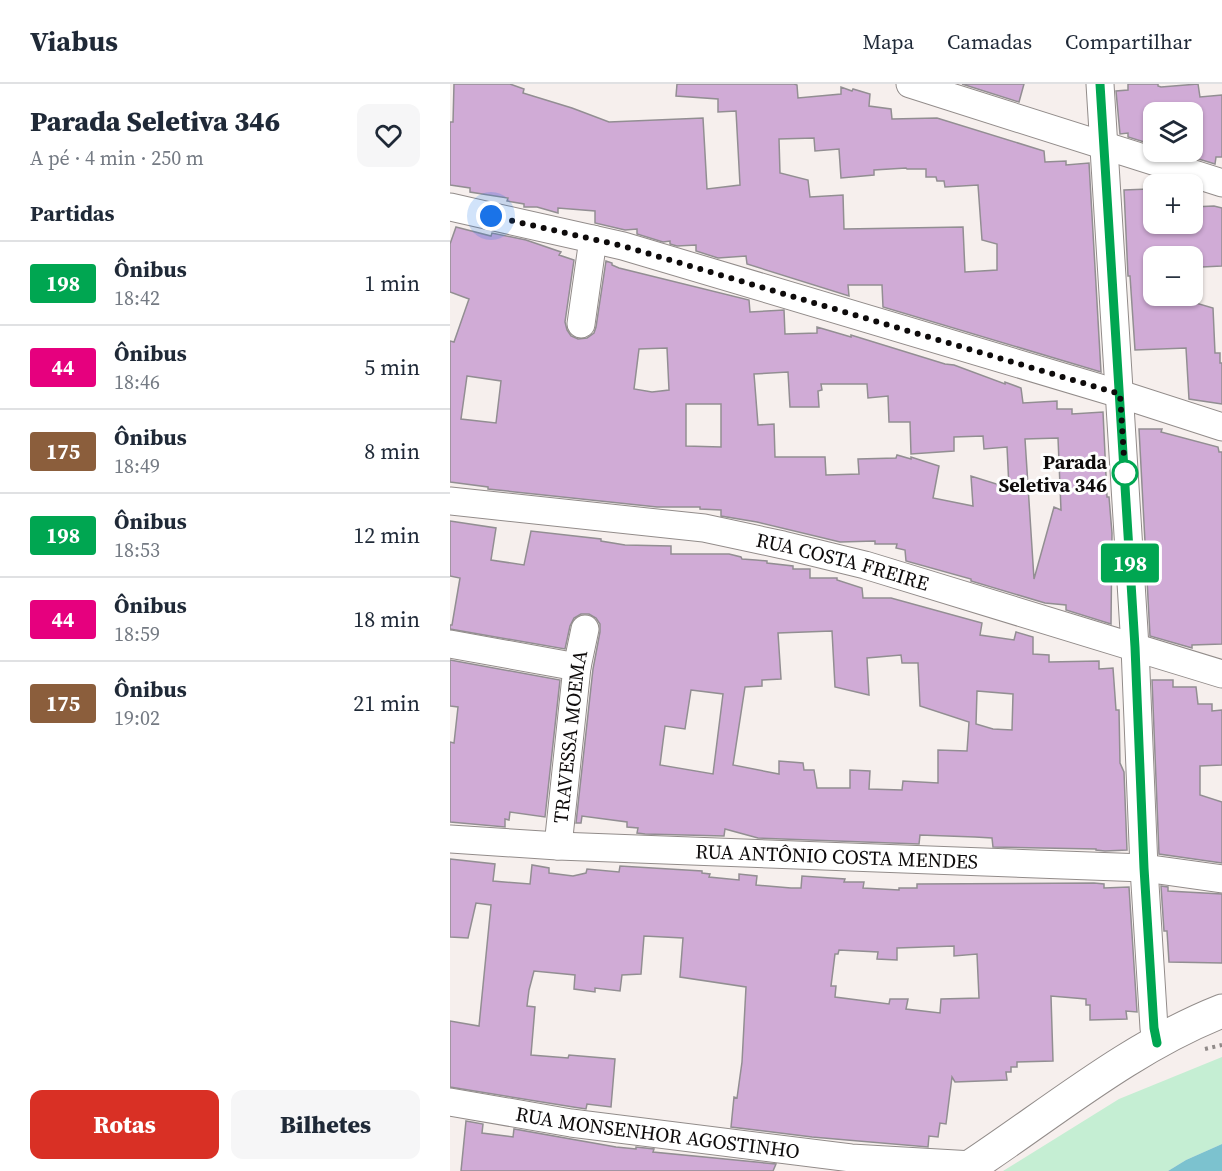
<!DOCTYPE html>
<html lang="pt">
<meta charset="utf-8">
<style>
:root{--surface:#fff;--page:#f6f6f7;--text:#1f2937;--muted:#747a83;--line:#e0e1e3;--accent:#d93025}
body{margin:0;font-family:"Source Serif 4",serif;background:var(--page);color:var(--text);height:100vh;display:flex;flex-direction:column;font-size:22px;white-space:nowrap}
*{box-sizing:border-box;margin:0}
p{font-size:20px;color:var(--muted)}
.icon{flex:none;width:33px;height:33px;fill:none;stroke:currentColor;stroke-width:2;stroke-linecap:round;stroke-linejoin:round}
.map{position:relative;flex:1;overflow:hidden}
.details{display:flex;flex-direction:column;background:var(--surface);width:450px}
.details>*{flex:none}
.badge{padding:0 12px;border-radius:4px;font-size:21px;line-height:39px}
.tools{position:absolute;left:693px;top:18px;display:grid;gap:12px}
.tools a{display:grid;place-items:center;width:60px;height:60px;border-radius:12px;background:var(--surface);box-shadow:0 2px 4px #0004;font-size:30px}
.you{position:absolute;width:30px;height:30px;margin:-15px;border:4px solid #fff;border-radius:50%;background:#1a73e8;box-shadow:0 0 0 9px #1a73e833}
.map>.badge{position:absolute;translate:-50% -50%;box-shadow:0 0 0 3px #fff}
h2{padding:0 30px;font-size:22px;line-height:54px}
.round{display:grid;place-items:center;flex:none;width:63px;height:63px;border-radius:12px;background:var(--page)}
.overview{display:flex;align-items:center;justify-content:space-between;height:102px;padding:0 30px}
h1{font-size:28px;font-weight:800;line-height:45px}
.cta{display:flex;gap:12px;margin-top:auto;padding:12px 30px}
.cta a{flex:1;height:69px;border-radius:12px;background:var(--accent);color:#fff;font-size:24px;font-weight:800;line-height:69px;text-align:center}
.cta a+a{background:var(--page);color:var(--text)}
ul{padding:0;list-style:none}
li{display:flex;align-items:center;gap:18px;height:84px;padding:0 30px;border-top:2px solid var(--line)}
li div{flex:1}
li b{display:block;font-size:22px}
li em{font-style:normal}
li .badge{min-width:66px;font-weight:700;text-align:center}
header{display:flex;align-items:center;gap:36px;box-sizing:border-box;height:84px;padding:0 30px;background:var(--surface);border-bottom:2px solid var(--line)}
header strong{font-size:28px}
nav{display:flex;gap:33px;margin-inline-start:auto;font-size:21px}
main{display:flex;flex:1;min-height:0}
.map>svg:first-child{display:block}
.green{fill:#c5eed3}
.water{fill:#7cc2cf}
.building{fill:#d0abd6;stroke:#928e92;stroke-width:1.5;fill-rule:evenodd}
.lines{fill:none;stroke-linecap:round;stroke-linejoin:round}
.minor-casing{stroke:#928c8a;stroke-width:29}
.major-casing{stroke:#928c8a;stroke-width:35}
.path{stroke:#908a89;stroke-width:4;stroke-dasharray:3 4.5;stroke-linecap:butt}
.minor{stroke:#fff;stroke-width:27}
.major{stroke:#fff;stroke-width:33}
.line-casing{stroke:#fff;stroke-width:14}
.line{stroke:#00a651;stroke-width:9}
.walk{stroke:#0e0b0b;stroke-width:6;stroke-dasharray:0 10.8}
.stop-dot{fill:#fff;stroke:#00a651;stroke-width:3}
.labels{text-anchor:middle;stroke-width:6;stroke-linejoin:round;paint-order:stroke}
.stop-label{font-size:20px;font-weight:bold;fill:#0e0b0b;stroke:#fefefe;text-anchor:end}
.street-label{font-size:20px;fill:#0e0b0b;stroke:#fefefe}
</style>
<header>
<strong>Viabus</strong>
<nav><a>Mapa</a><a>Camadas</a><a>Compartilhar</a></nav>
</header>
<main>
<section class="details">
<div class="overview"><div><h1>Parada Seletiva 346</h1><p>A pé · 4 min · 250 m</p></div><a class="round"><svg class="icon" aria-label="heart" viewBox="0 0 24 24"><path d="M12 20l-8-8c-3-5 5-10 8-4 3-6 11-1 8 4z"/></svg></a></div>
<h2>Partidas</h2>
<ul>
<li><span class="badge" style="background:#00a651;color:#fff">198</span><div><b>Ônibus</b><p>18:42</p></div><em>1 min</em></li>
<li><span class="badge" style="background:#e6007e;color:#fff">44</span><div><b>Ônibus</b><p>18:46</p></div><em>5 min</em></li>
<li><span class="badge" style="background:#8b5e3c;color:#fff">175</span><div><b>Ônibus</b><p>18:49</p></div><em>8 min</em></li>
<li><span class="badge" style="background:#00a651;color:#fff">198</span><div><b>Ônibus</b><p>18:53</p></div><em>12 min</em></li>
<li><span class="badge" style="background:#e6007e;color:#fff">44</span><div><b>Ônibus</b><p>18:59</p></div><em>18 min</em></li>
<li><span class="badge" style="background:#8b5e3c;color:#fff">175</span><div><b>Ônibus</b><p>19:02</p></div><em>21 min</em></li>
</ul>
<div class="cta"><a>Rotas</a><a>Bilhetes</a></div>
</section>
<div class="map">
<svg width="772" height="1087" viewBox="0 0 772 1087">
<rect width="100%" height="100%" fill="#f6efed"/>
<!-- green -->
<path class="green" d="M 772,973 L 772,1060 L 736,1076 L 718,1087 L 553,1087 L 669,1015 Z"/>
<!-- water -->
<path class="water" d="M 772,1060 L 772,1087 L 718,1087 L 736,1076 Z"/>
<!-- building -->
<path class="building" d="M 4,0 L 60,0 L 74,5 L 73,9 L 122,24 L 159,38 L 253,34 L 257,105 L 290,101 L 286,27 L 268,28 L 268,15 L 226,12 L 227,0 L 344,0 L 347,1 L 348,14 L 391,10 L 391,3 L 402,7 L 403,5 L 420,10 L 419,22 L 441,25 L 442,35 L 487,34 L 594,67 L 595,78 L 616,77 L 616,81 L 639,79 L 651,288 L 433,223 L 432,201 L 398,201 L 399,212 L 297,180 L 296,172 L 268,174 L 246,167 L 246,161 L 227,162 L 220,160 L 220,157 L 213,158 L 187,150 L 187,145 L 175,146 L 145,139 L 145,127 L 108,124 L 108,129 L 87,123 L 74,123 L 74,120 L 57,117 L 58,114 L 20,108 L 20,104 L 0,101 L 0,38 L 3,38 ZM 364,54 L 365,67 L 389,65 L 391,94 L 424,91 L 424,86 L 456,84 L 457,85 L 476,85 L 476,93 L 486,93 L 487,97 L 494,97 L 495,103 L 528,101 L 532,156 L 547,160 L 547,186 L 515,188 L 513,143 L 394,145 L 393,111 L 360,113 L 358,96 L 330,89 L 329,55 Z
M 512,0 L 574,0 L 569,18 Z
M 678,0 L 708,0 L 708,2 L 711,3 L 748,0 L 750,13 L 772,11 L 772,73 L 766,73 L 765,80 L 742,73 L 742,28 L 704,28 L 704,61 L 678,53 L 678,49 L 670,50 L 666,7 L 678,6 Z
M 699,105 L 699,113 L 704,113 L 704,140 L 742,140 L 742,123 L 764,122 L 772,124 L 772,182 L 752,183 L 751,172 L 704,172 L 704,212 L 722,212 L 763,224 L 765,269 L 770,269 L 770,279 L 772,279 L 772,320 L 739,315 L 736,264 L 685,266 L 680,192 L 678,192 L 674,106 Z
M 6,143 L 41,152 L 42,149 L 76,156 L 111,168 L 109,171 L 124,176 L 115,238 L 117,246 L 121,252 L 128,255 L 137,254 L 144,249 L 146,243 L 156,177 L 162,179 L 162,181 L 169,184 L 299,216 L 300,228 L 334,226 L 335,250 L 367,249 L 367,243 L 401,253 L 401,251 L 495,280 L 504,281 L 555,300 L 555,298 L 571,304 L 573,319 L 607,317 L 607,325 L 622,325 L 622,330 L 653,328 L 657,413 L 659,413 L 662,449 L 661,540 L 616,526 L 616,521 L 595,519 L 521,497 L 521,495 L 456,477 L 455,466 L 446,464 L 447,460 L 425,460 L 425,457 L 390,458 L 307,438 L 271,432 L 271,426 L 250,425 L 250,423 L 207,423 L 38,405 L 38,403 L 0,398 L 0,257 L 4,258 L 19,215 L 0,208 L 0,160 ZM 217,264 L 219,306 L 202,308 L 184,305 L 189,265 ZM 338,288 L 340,323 L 369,323 L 368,307 L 372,306 L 371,300 L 417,300 L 418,314 L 438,312 L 439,338 L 460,338 L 461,370 L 504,367 L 504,353 L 533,352 L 534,365 L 557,363 L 559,404 L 521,392 L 523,422 L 483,414 L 489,382 L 461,373 L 461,375 L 447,371 L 446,374 L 408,375 L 409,390 L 376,391 L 375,373 L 325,373 L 324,340 L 308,341 L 304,290 ZM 17,292 L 51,297 L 46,339 L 11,335 ZM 236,320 L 271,320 L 271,363 L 236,362 ZM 608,354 L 611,426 L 604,423 L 584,495 L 575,355 Z
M 689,345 L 712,345 L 711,348 L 768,363 L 769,368 L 772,368 L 772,560 L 742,561 L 742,564 L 700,552 Z
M 0,437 L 46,444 L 41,476 L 74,481 L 81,447 L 151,455 L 151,457 L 175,461 L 221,462 L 221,470 L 279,470 L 291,473 L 292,475 L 306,476 L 317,477 L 317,479 L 343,482 L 343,485 L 360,485 L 360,494 L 387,494 L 387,496 L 412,504 L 413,514 L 441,514 L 532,539 L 530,551 L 564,556 L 566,548 L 583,553 L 583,570 L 599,571 L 599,578 L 649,577 L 649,585 L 663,584 L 666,626 L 669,626 L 670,679 L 674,688 L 677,766 L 655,767 L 646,766 L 646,765 L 543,763 L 542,754 L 525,753 L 470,751 L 469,760 L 308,754 L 275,745 L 274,752 L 195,750 L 187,749 L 188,744 L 177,743 L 177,738 L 132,732 L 131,739 L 126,739 L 143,585 L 150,548 L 150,540 L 146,534 L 139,530 L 131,530 L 124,534 L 120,542 L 115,565 L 0,545 L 0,541 L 2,541 L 10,494 L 0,492 ZM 382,547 L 385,603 L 419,611 L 417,574 L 451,571 L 452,579 L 468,579 L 470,622 L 519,638 L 517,667 L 488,666 L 488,699 L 453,697 L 452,706 L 419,705 L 420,687 L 400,686 L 400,704 L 367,704 L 364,686 L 354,686 L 353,679 L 329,677 L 329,690 L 283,681 L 295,603 L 312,602 L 312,596 L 331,595 L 328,549 ZM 241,606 L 273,610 L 263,690 L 210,681 L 215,642 L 235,645 ZM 527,607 L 563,610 L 562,646 L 543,645 L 526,640 Z
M 0,576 L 110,596 L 95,733 L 60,728 L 59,736 L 55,735 L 55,743 L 0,738 L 0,658 L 4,659 L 8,623 L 0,622 Z
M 702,596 L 723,596 L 723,603 L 746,603 L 748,620 L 762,620 L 762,627 L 772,626 L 772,681 L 750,682 L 750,711 L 772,718 L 772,779 L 709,770 Z
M 0,775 L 45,780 L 43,797 L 80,800 L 82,781 L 99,784 L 99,789 L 123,792 L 136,789 L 137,785 L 169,788 L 170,782 L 252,787 L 252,789 L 260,790 L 259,793 L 289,796 L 289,790 L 307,792 L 306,801 L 341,804 L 351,804 L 352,792 L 395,795 L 394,798 L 414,798 L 413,804 L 449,806 L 449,804 L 467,804 L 467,800 L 644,799 L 654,800 L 654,804 L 679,803 L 687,928 L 676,927 L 677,935 L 640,936 L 640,921 L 636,921 L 636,915 L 601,912 L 603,977 L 567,978 L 567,983 L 561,983 L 561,988 L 556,988 L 557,996 L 505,998 L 502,993 L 496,1040 L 490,1039 L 488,1053 L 479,1052 L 478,1063 L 362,1053 L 281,1043 L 284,1013 L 287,1014 L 292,978 L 296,903 L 230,893 L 233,854 L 194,852 L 191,890 L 172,891 L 170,907 L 145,904 L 145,908 L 124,905 L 125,891 L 84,887 L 79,906 L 77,922 L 85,923 L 81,971 L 118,974 L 119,971 L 165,975 L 161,1023 L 137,1020 L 136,1025 L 123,1023 L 0,1003 L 0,937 L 29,942 L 41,821 L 26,819 L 18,854 L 0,853 ZM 504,862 L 504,872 L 527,870 L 529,914 L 491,915 L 490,929 L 456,925 L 458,915 L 440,915 L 439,920 L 385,913 L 386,902 L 381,902 L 385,870 L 388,870 L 389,866 L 428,868 L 427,875 L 447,876 L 447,864 Z
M 711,802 L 718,803 L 718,807 L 772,810 L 772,879 L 719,878 L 717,847 L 714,847 Z
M 16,1037 L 33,1040 L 32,1049 L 63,1053 L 64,1045 L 166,1063 L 186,1065 L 186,1063 L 204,1065 L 203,1068 L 326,1080 L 323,1087 L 11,1087 Z"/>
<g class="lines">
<!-- minor casing -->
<g class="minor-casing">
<g id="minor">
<path d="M 460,0 L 772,99"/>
<path d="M 650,0 L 685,563 L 694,784 L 704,944 L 707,959"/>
<path d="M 0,123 L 173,162 L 670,310 L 772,343"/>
<path d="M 131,240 L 143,155"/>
<path id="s1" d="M 0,417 L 254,444 L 333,461 L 415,481 L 772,590"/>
<path d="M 0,560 L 127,583"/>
<path id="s2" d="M 0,755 L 108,762 L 694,784 L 772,795"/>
<path id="s3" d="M 108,762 L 127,583 L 135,545"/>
<path id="s4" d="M 0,1018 L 121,1039 L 401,1074 L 523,1081"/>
</g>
</g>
<!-- major casing -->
<g class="major-casing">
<path id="major" d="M 514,1087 C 598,1032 678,964 772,927"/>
</g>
<!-- path -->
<path class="path" d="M 755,965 L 772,961"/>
<!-- minor -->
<use href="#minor" class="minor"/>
<!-- major -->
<use href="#major" class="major"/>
</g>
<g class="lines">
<!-- line casing -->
<g class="line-casing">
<path id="line" d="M 650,0 L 685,563 L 694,784 L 704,944 L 707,959"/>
</g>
<!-- line -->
<use href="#line" class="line"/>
<!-- walk -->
<path class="walk" d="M 41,132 L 173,162 L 670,310 L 675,389"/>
</g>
<!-- markers -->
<circle class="stop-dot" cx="675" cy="389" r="12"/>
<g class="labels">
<!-- stop labels -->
<g class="stop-label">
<text x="657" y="385">Parada<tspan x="657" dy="23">Seletiva 346</tspan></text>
</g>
<!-- street labels -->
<g class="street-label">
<text dy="7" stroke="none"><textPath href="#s1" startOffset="398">RUA COSTA FREIRE</textPath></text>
<text dy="7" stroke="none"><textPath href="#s3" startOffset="110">TRAVESSA MOEMA</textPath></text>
<text dy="7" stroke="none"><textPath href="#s2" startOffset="387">RUA ANTÔNIO COSTA MENDES</textPath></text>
<text dy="7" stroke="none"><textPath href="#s4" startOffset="210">RUA MONSENHOR AGOSTINHO</textPath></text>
</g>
</g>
</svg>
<div class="tools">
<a><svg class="icon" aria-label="layers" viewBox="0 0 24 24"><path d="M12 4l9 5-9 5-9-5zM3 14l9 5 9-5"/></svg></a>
<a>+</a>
<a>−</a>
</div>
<div class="you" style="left:41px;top:132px"></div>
<b class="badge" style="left:680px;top:479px;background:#00a651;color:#fff">198</b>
</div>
</main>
